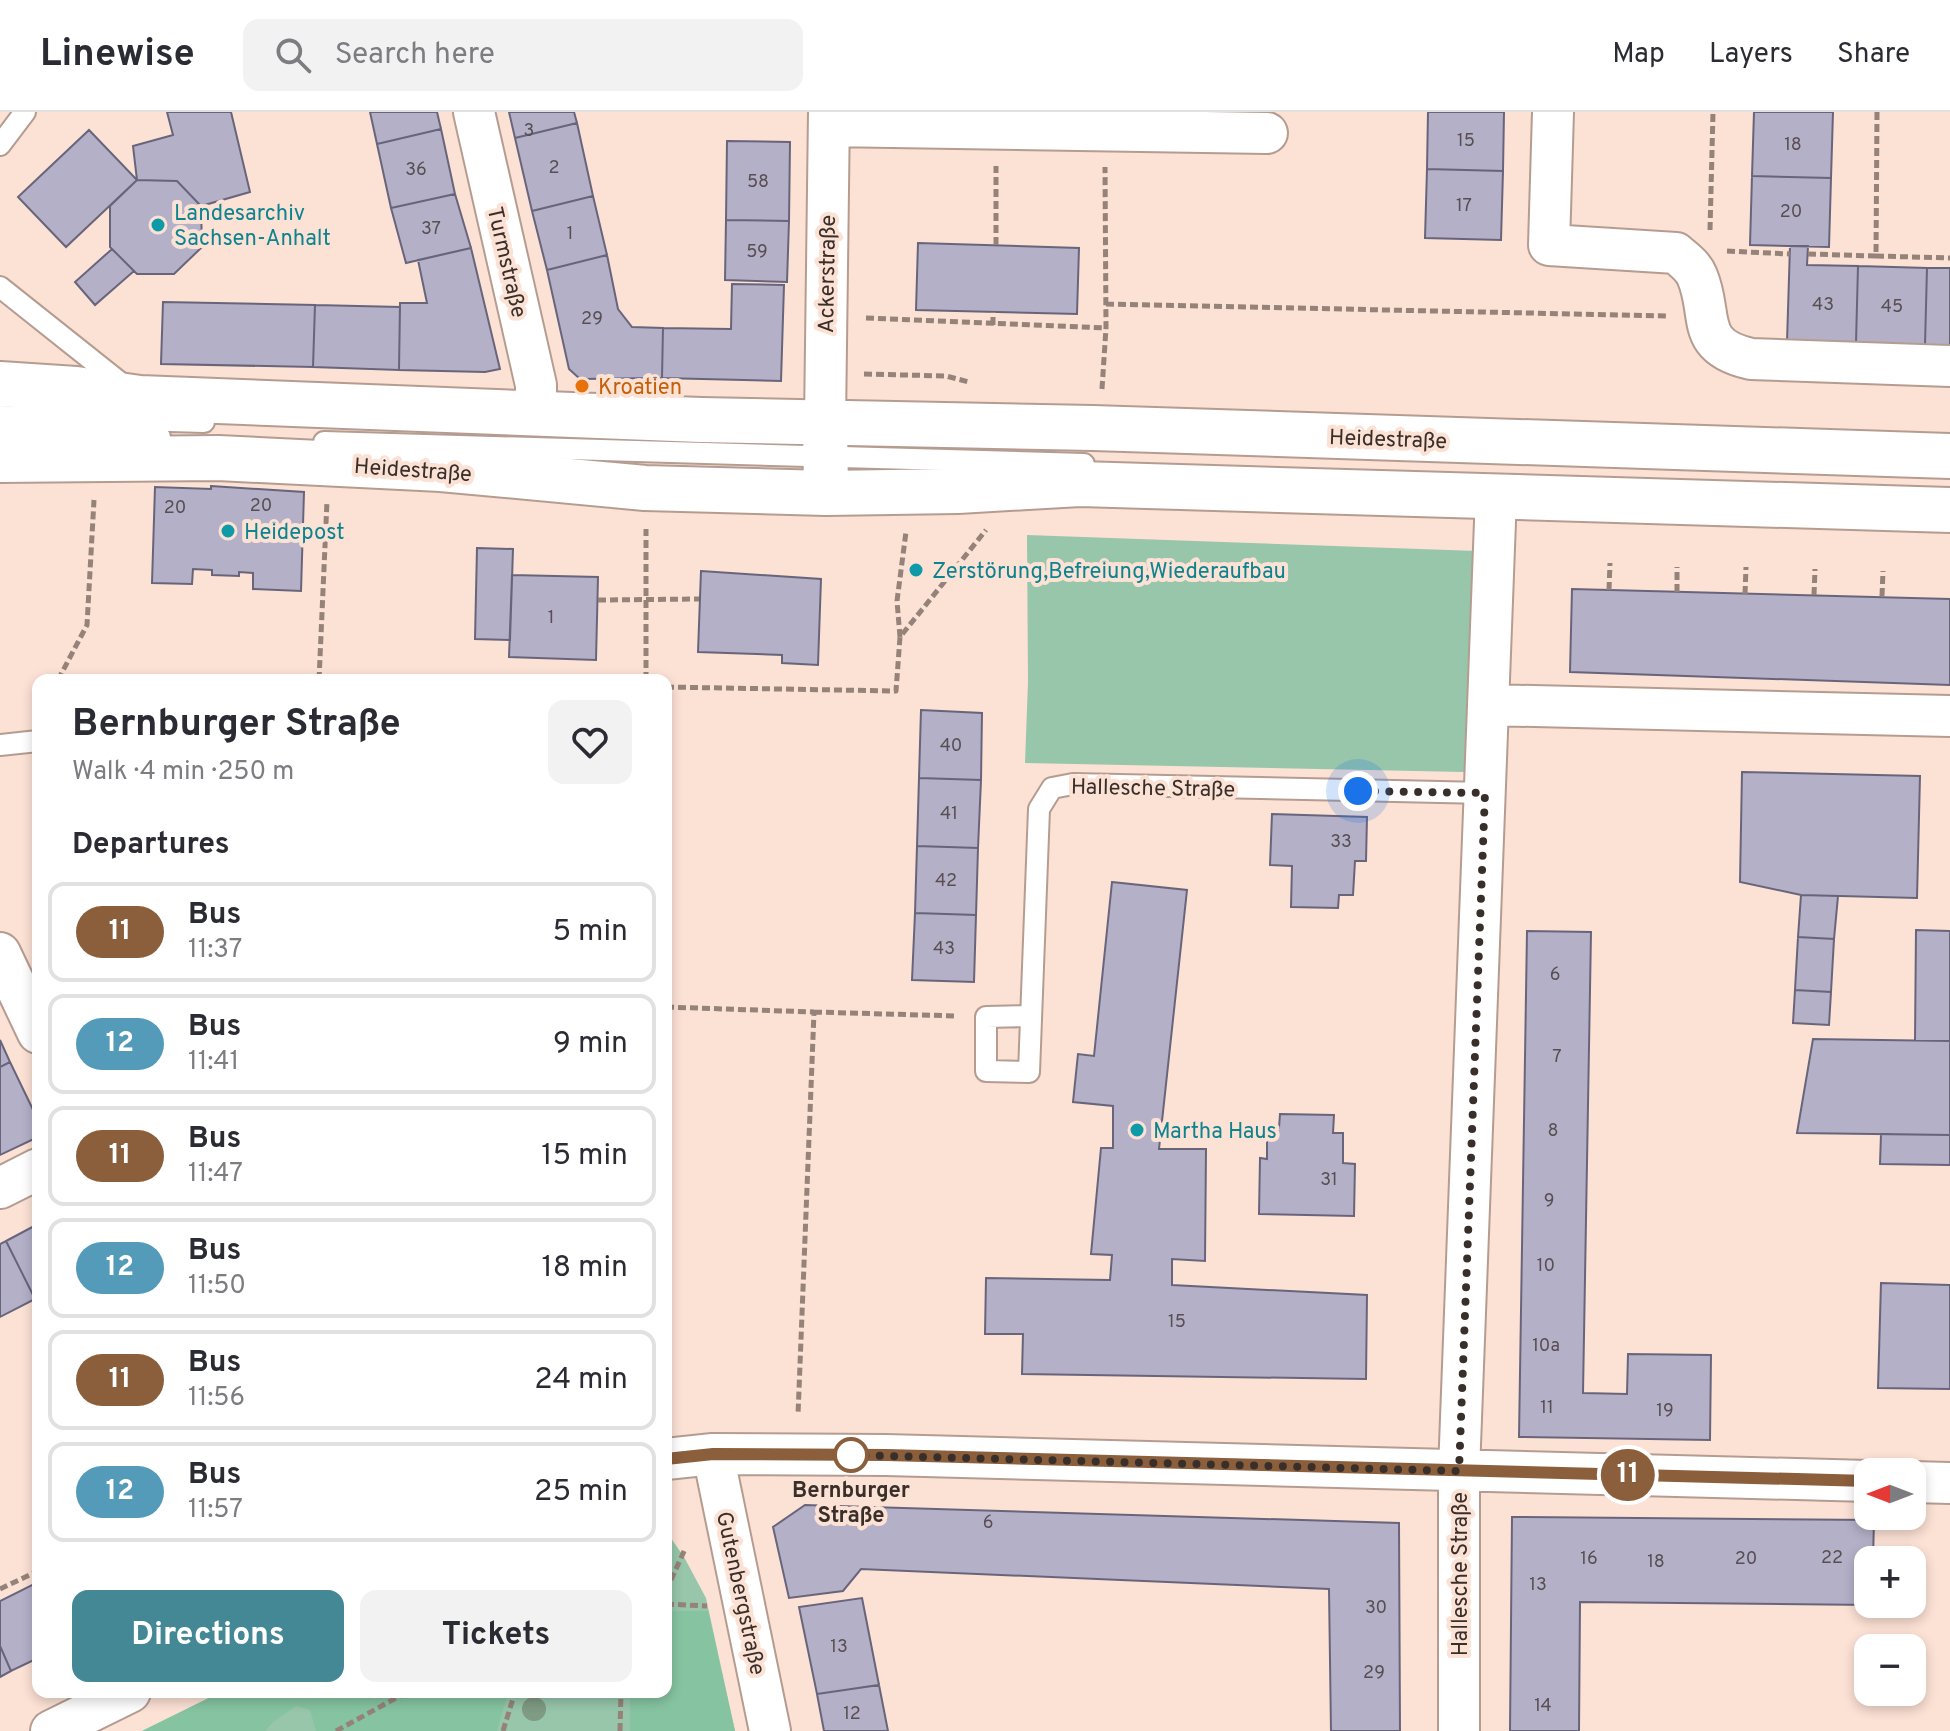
<!DOCTYPE html>
<meta charset="utf-8">
<style>
:root{--surface:#fff;--page:#f2f2f3;--text:#2b2b33;--muted:#7c7c81;--line:#e1e1e2;--accent:#448896}
body{margin:0;font-family:Overpass,sans-serif;background:var(--page);color:var(--text);height:100vh;display:flex;flex-direction:column;font-size:30px;white-space:nowrap}
*{box-sizing:border-box;margin:0}
p{font-size:26px;color:var(--muted)}
.icon{flex:none;width:44px;height:44px;fill:none;stroke:currentColor;stroke-width:2;stroke-linecap:round;stroke-linejoin:round}
.map{position:relative;flex:1;overflow:hidden}
.sheet{position:absolute;left:32px;top:562px;width:640px;height:1024px;display:flex;flex-direction:column;background:var(--surface);border-radius:16px;box-shadow:0 4px 12px #0003}
.sheet>*{flex:none}
.badge{padding:0 16px;border-radius:26px;font-size:28px;line-height:52px}
.needle{width:52px;rotate:270deg}
.controls{position:absolute;left:1854px;top:1346px;display:grid;gap:16px}
.controls a{display:grid;place-items:center;width:72px;height:72px;border-radius:16px;background:var(--surface);box-shadow:0 4px 12px #0003;font-size:40px}
.you{position:absolute;width:40px;height:40px;margin:-20px;border:6px solid #fff;border-radius:50%;background:#1a73e8;box-shadow:0 0 0 12px #1a73e833}
.map>.badge{position:absolute;translate:-50% -50%;box-shadow:0 0 0 4px #fff}
h2{padding:0 40px;font-size:30px;line-height:72px}
.round{display:grid;place-items:center;flex:none;width:84px;height:84px;border-radius:16px;background:var(--page)}
.overview{display:flex;align-items:center;justify-content:space-between;height:136px;padding:0 40px}
h1{font-size:38px;font-weight:700;line-height:60px}
.cta{display:flex;gap:16px;margin-top:auto;padding:16px 40px}
.cta a{flex:1;height:92px;border-radius:16px;background:var(--accent);color:#fff;font-size:32px;font-weight:700;line-height:92px;text-align:center}
.cta a+a{background:var(--page);color:var(--text)}
ul{padding:0;list-style:none}
li{display:flex;align-items:center;gap:24px;height:100px;margin:0 16px 12px;padding:0 24px;border:4px solid var(--line);border-radius:16px}
li div{flex:1}
li b{display:block;font-size:30px}
li em{font-style:normal}
li .badge{min-width:88px;font-weight:700;text-align:center}
header{display:flex;align-items:center;gap:48px;box-sizing:border-box;height:112px;padding:0 40px;background:var(--surface);border-bottom:2px solid var(--line)}
header strong{font-size:38px}
nav{display:flex;gap:44px;margin-inline-start:auto;font-size:28px}
.search{width:560px;height:72px;background:var(--page);display:flex;align-items:center;gap:20px;box-sizing:border-box;padding:0 28px;border-radius:16px;color:var(--muted);font-size:30px}
.map>svg:first-child{display:block}
.green{fill:#97c6ab}
.forest{fill:#86c4a1}
.building{fill:#b3b0c8;stroke:#68657b;stroke-width:2}
.lines{fill:none;stroke-linecap:round;stroke-linejoin:round}
.lane-casing{stroke:#b59c91;stroke-width:24}
.street-casing{stroke:#b59c91;stroke-width:44}
.secondary-casing{stroke:#b59c91;stroke-width:48}
.path{stroke:#95837a;stroke-width:5;stroke-dasharray:8 4;stroke-linecap:butt}
.lane{stroke:#fff;stroke-width:20}
.street{stroke:#fff;stroke-width:40}
.secondary{stroke:#fff;stroke-width:44}
.tree{fill:#7f9b83}
.line-casing{stroke:#fff;stroke-width:18}
.line{stroke:#8b5e3c;stroke-width:12}
.walk{stroke:#392f2a;stroke-width:8;stroke-dasharray:0 14.4}
.culture-dot{fill:#0f9aa8;stroke:#fce1d5;stroke-width:3}
.food-dot{fill:#e8710a;stroke:#fce1d5;stroke-width:3}
.stop-dot{fill:#fff;stroke:#8b5e3c;stroke-width:4}
.labels{text-anchor:middle;stroke-width:8;stroke-linejoin:round;paint-order:stroke}
.number-label{font-size:18px;fill:#584f52}
.culture-label{font-size:22px;fill:#0d838f;stroke:#fce1d5;text-anchor:start}
.street-label{font-size:22px;fill:#392f2a;stroke:#fce1d5}
.food-label{font-size:22px;fill:#c56008;stroke:#fce1d5;text-anchor:start}
.stop-label{font-size:22px;font-weight:bold;fill:#392f2a;stroke:#fce1d5}
</style>
<header>
<strong>Linewise</strong>
<div class="search"><svg class="icon" aria-label="search" viewBox="0 0 24 24"><circle cx="10" cy="10" r="6"/><path d="M15 15l6 6"/></svg>Search here</div>
<nav><a>Map</a><a>Layers</a><a>Share</a></nav>
</header>
<div class="map">
<svg width="1950" height="1619" viewBox="0 0 1950 1619">
<rect width="100%" height="100%" fill="#fce1d5"/>
<!-- green -->
<path class="green" d="M 1027,423 L 1477,439 L 1464,660 L 1025,651 L 1028,570 Z
M 666,1419 L 684,1445 L 706,1486 L 735,1619 L 142,1619 L 221,1580 L 666,1580 Z"/>
<!-- forest -->
<path class="forest" d="M 666,1499 L 708,1499 L 735,1619 L 630,1619 L 630,1580 L 666,1580 Z
M 221,1580 L 508,1580 L 497,1619 L 316,1619 L 310,1598 L 296,1594 L 273,1610 L 265,1619 L 142,1619 Z"/>
<!-- building -->
<path class="building" d="M 167,0 L 231,0 L 250,80 L 201,94 L 177,69 L 137,68 L 133,34 L 173,23 Z
M 370,0 L 437,0 L 441,17 L 377,32 Z
M 509,0 L 574,0 L 577,11 L 515,26 Z
M 1428,0 L 1504,0 L 1503,59 L 1427,57 Z
M 1754,0 L 1833,0 L 1831,66 L 1752,64 Z
M 577,11 L 593,84 L 532,99 L 515,26 Z
M 441,17 L 455,82 L 391,96 L 377,32 Z
M 89,18 L 137,68 L 66,135 L 18,85 Z
M 727,29 L 790,30 L 789,109 L 726,108 Z
M 1427,57 L 1503,59 L 1501,128 L 1425,126 Z
M 1752,64 L 1831,66 L 1829,135 L 1750,133 Z
M 137,68 L 177,69 L 201,94 L 202,135 L 174,162 L 137,162 L 110,135 L 110,94 Z
M 455,82 L 471,136 L 406,151 L 391,96 Z
M 593,84 L 607,143 L 547,158 L 532,99 Z
M 726,108 L 789,109 L 787,170 L 725,168 Z
M 918,131 L 1079,136 L 1077,202 L 916,198 Z
M 1790,134 L 1808,134 L 1807,153 L 1858,154 L 1856,231 L 1787,230 Z
M 471,136 L 500,257 L 485,260 L 399,258 L 400,191 L 427,191 L 418,148 Z
M 112,137 L 134,159 L 95,193 L 75,170 Z
M 607,143 L 618,197 L 632,215 L 663,216 L 662,266 L 580,267 L 569,257 L 547,158 Z
M 1858,154 L 1927,156 L 1925,233 L 1856,231 Z
M 1927,156 L 1950,156 L 1950,234 L 1925,233 Z
M 732,172 L 784,173 L 781,269 L 662,266 L 663,216 L 731,217 Z
M 163,190 L 315,193 L 313,255 L 161,252 Z
M 315,193 L 400,195 L 399,258 L 313,255 Z
M 211,374 L 304,380 L 301,479 L 253,477 L 253,461 L 239,460 L 239,464 L 212,463 L 212,458 L 193,457 L 192,472 L 152,471 L 155,375 L 211,377 Z
M 477,436 L 513,437 L 510,528 L 475,527 Z
M 701,459 L 821,467 L 818,553 L 782,551 L 782,543 L 698,540 Z
M 512,463 L 598,465 L 596,548 L 509,545 Z
M 1572,477 L 1950,487 L 1950,573 L 1570,560 Z
M 921,598 L 982,601 L 981,668 L 919,666 Z
M 1742,660 L 1920,664 L 1917,786 L 1801,783 L 1740,770 Z
M 919,666 L 981,668 L 978,736 L 917,734 Z
M 1272,702 L 1367,705 L 1366,749 L 1355,749 L 1353,783 L 1339,783 L 1338,796 L 1291,795 L 1292,754 L 1270,753 Z
M 917,734 L 978,736 L 976,803 L 915,801 Z
M 1112,770 L 1187,778 L 1159,1037 L 1206,1037 L 1205,1149 L 1172,1147 L 1172,1173 L 1367,1183 L 1366,1267 L 1022,1262 L 1023,1222 L 985,1222 L 986,1166 L 1110,1168 L 1112,1143 L 1091,1142 L 1101,1036 L 1113,1036 L 1113,994 L 1073,990 L 1078,942 L 1094,944 Z
M 1801,783 L 1838,784 L 1834,827 L 1798,825 Z
M 915,801 L 976,803 L 974,870 L 912,868 Z
M 1916,818 L 1950,819 L 1950,929 L 1915,929 Z
M 1527,819 L 1591,820 L 1583,1281 L 1627,1282 L 1628,1242 L 1711,1243 L 1710,1328 L 1519,1325 Z
M 1798,825 L 1834,827 L 1831,880 L 1795,878 Z
M 1795,878 L 1831,880 L 1829,913 L 1793,911 Z
M 1813,927 L 1950,929 L 1950,1023 L 1797,1021 Z
M 0,928 L 10,950 L 0,955 Z
M 10,950 L 38,1008 L 38,1025 L 0,1043 L 0,955 Z
M 1280,1002 L 1334,1003 L 1333,1021 L 1343,1021 L 1343,1051 L 1355,1052 L 1354,1104 L 1259,1102 L 1260,1046 L 1267,1047 L 1267,1016 L 1279,1016 Z
M 1881,1022 L 1950,1023 L 1950,1053 L 1880,1052 Z
M 38,1112 L 38,1186 L 35,1187 L 6,1129 Z
M 6,1129 L 35,1187 L 0,1205 L 0,1132 Z
M 1881,1171 L 1950,1173 L 1950,1277 L 1878,1276 Z
M 805,1393 L 1399,1411 L 1400,1619 L 1331,1619 L 1329,1477 L 861,1457 L 843,1479 L 789,1486 L 773,1415 Z
M 1512,1405 L 1874,1408 L 1873,1448 L 1868,1448 L 1868,1492 L 1873,1493 L 1580,1490 L 1579,1619 L 1510,1619 Z
M 38,1470 L 38,1546 L 11,1559 L 0,1534 L 0,1489 Z
M 862,1486 L 879,1573 L 817,1582 L 799,1495 Z
M 0,1534 L 11,1559 L 0,1565 Z
M 879,1573 L 888,1619 L 824,1619 L 817,1582 Z"/>
<g class="lines">
<!-- lane casing -->
<g class="lane-casing">
<path id="lane" d="M 0,33 L 25,0
M 0,175 L 127,276
M 0,304 L 204,310
M 0,321 L 160,325
M 324,330 L 1084,352
M 0,633 L 38,629
M 1031,904 L 986,905 L 986,959 L 1029,960 L 1039,697 L 1052,676 L 1073,672 L 1485,681"/>
</g>
<!-- street casing -->
<g class="street-casing">
<path id="street" d="M 474,0 L 536,273 L 536,301
M 1553,0 L 1549,133 L 1676,141 C 1684,148 1693,154 1697,164 C 1714,203 1693,234 1751,247 L 1950,254
M 829,14 L 1267,21
M 825,310 L 829,0
M 1489,593 L 1950,604
M 0,841 L 38,921
M 0,1076 L 38,1057
M 713,1342 L 770,1619
M 666,1347 L 713,1342 L 886,1343 L 1868,1369
M 1912,1370 L 1950,1371
M 51,1619 L 130,1580
M 1459,1619 L 1459,1359 L 1496,383"/>
</g>
<!-- secondary casing -->
<g class="secondary-casing">
<path id="secondary" d="M 0,272 L 76,277 L 140,286 L 701,308 L 1093,316 L 1950,344
M 825,310 L 826,381
M 0,348 L 218,346 L 441,357 L 645,376 L 826,381 L 958,379 L 1080,372 L 1950,398"/>
</g>
<!-- path -->
<path class="path" d="M 1877,0 L 1876,144 L 1950,146
M 1710,118 L 1713,0
M 996,133 L 996,54
M 1727,139 L 1790,142
M 1808,142 L 1876,144
M 1106,192 L 1669,204
M 866,206 L 1106,216
M 993,213 L 993,200
M 864,262 L 946,264 L 969,270
M 1102,277 L 1106,216 L 1105,55
M 1609,478 L 1610,451
M 1677,480 L 1677,455
M 1745,482 L 1746,455
M 1814,483 L 1815,457
M 1882,484 L 1883,459
M 598,488 L 699,487
M 900,525 L 897,489 L 906,420
M 58,568 L 87,513 L 94,388
M 319,568 L 327,389
M 646,568 L 646,417
M 666,575 L 896,579 L 900,525 L 986,418
M 666,895 L 814,900 L 798,1303
M 814,900 L 957,904
M 0,1477 L 38,1459
M 666,1479 L 685,1437
M 666,1492 L 707,1494
M 336,1619 L 407,1580
M 503,1619 L 515,1580
M 620,1619 L 621,1580"/>
<!-- lane -->
<use href="#lane" class="lane"/>
<!-- street -->
<use href="#street" class="street"/>
<!-- secondary -->
<use href="#secondary" class="secondary"/>
</g>
<!-- trees -->
<circle class="tree" cx="534" cy="1597" r="12"/>
<g class="lines">
<!-- line casing -->
<g class="line-casing">
<path id="line" d="M 666,1347 L 713,1342 L 886,1343 L 1868,1369"/>
</g>
<!-- line -->
<use href="#line" class="line"/>
<!-- walk -->
<path class="walk" d="M 851,1343 L 1459,1359 L 1485,681 L 1358,679"/>
</g>
<!-- markers -->
<g class="culture-dot">
<circle cx="158" cy="113" r="8"/>
<circle cx="228" cy="419" r="8"/>
<circle cx="916" cy="458" r="8"/>
<circle cx="1137" cy="1018" r="8"/>
</g>
<circle class="food-dot" cx="582" cy="274" r="8"/>
<circle class="stop-dot" cx="851" cy="1343" r="16"/>
<g class="labels">
<!-- number labels -->
<g class="number-label">
<text x="529" y="24">3</text>
<text x="1466" y="34">15</text>
<text x="1793" y="38">18</text>
<text x="554" y="61">2</text>
<text x="416" y="63">36</text>
<text x="758" y="75">58</text>
<text x="1464" y="99">17</text>
<text x="1791" y="105">20</text>
<text x="431" y="122">37</text>
<text x="570" y="127">1</text>
<text x="757" y="145">59</text>
<text x="1823" y="198">43</text>
<text x="1892" y="200">45</text>
<text x="592" y="212">29</text>
<text x="261" y="399">20</text>
<text x="175" y="401">20</text>
<text x="551" y="511">1</text>
<text x="951" y="639">40</text>
<text x="949" y="707">41</text>
<text x="1341" y="735">33</text>
<text x="946" y="774">42</text>
<text x="944" y="842">43</text>
<text x="1555" y="868">6</text>
<text x="1557" y="950">7</text>
<text x="1553" y="1024">8</text>
<text x="1329" y="1073">31</text>
<text x="1549" y="1094">9</text>
<text x="1546" y="1159">10</text>
<text x="1177" y="1215">15</text>
<text x="1546" y="1239">10a</text>
<text x="1547" y="1301">11</text>
<text x="1665" y="1304">19</text>
<text x="988" y="1416">6</text>
<text x="1832" y="1451">22</text>
<text x="1589" y="1452">16</text>
<text x="1746" y="1452">20</text>
<text x="1656" y="1455">18</text>
<text x="1538" y="1478">13</text>
<text x="1376" y="1501">30</text>
<text x="839" y="1540">13</text>
<text x="1374" y="1566">29</text>
<text x="1543" y="1599">14</text>
<text x="852" y="1607">12</text>
</g>
<!-- culture labels -->
<g class="culture-label">
<text x="174" y="108">Landesarchiv<tspan x="174" dy="25">Sachsen-Anhalt</tspan></text>
<text x="244" y="427">Heidepost</text>
<text x="932" y="466">Zerstörung,Befreiung,Wiederaufbau</text>
<text x="1153" y="1026">Martha Haus</text>
</g>
<!-- street labels -->
<g class="street-label">
<text transform="translate(508 150) rotate(77)" y="8">Turmstraße</text>
<text transform="translate(826 162) rotate(-89)" y="8">Ackerstraße</text>
<text transform="translate(1388 326) rotate(2)" y="8">Heidestraße</text>
<text transform="translate(413 357) rotate(4)" y="8">Heidestraße</text>
<text transform="translate(1153 675) rotate(1)" y="8">Hallesche Straße</text>
<text transform="translate(1459 1462) rotate(-90)" y="8">Hallesche Straße</text>
<text transform="translate(742 1481) rotate(78)" y="8">Gutenbergstraße</text>
</g>
<!-- food labels -->
<g class="food-label">
<text x="598" y="282">Kroatien</text>
</g>
<!-- stop labels -->
<g class="stop-label">
<text x="851" y="1385">Bernburger<tspan x="851" dy="25">Straße</tspan></text>
</g>
</g>
</svg>
<div class="controls">
<a><svg class="needle" viewBox="-14 -14 28 28"><path d="M0-13l5 13h-10z" fill="#e53935"/><path d="M0 13l5-13h-10z" fill="#7c7c81"/></svg></a>
<a>+</a>
<a>−</a>
</div>
<div class="you" style="left:1358px;top:679px"></div>
<b class="badge" style="left:1628px;top:1363px;background:#8b5e3c;color:#fff">11</b>
<section class="sheet">
<div class="overview"><div><h1>Bernburger Straße</h1><p>Walk · 4 min · 250 m</p></div><a class="round"><svg class="icon" aria-label="heart" viewBox="0 0 24 24"><path d="M12 20l-8-8c-3-5 5-10 8-4 3-6 11-1 8 4z"/></svg></a></div>
<h2>Departures</h2>
<ul>
<li><span class="badge" style="background:#8b5e3c;color:#fff">11</span><div><b>Bus</b><p>11:37</p></div><em>5 min</em></li>
<li><span class="badge" style="background:#549bb9;color:#fff">12</span><div><b>Bus</b><p>11:41</p></div><em>9 min</em></li>
<li><span class="badge" style="background:#8b5e3c;color:#fff">11</span><div><b>Bus</b><p>11:47</p></div><em>15 min</em></li>
<li><span class="badge" style="background:#549bb9;color:#fff">12</span><div><b>Bus</b><p>11:50</p></div><em>18 min</em></li>
<li><span class="badge" style="background:#8b5e3c;color:#fff">11</span><div><b>Bus</b><p>11:56</p></div><em>24 min</em></li>
<li><span class="badge" style="background:#549bb9;color:#fff">12</span><div><b>Bus</b><p>11:57</p></div><em>25 min</em></li>
</ul>
<div class="cta"><a>Directions</a><a>Tickets</a></div>
</section>
</div>
